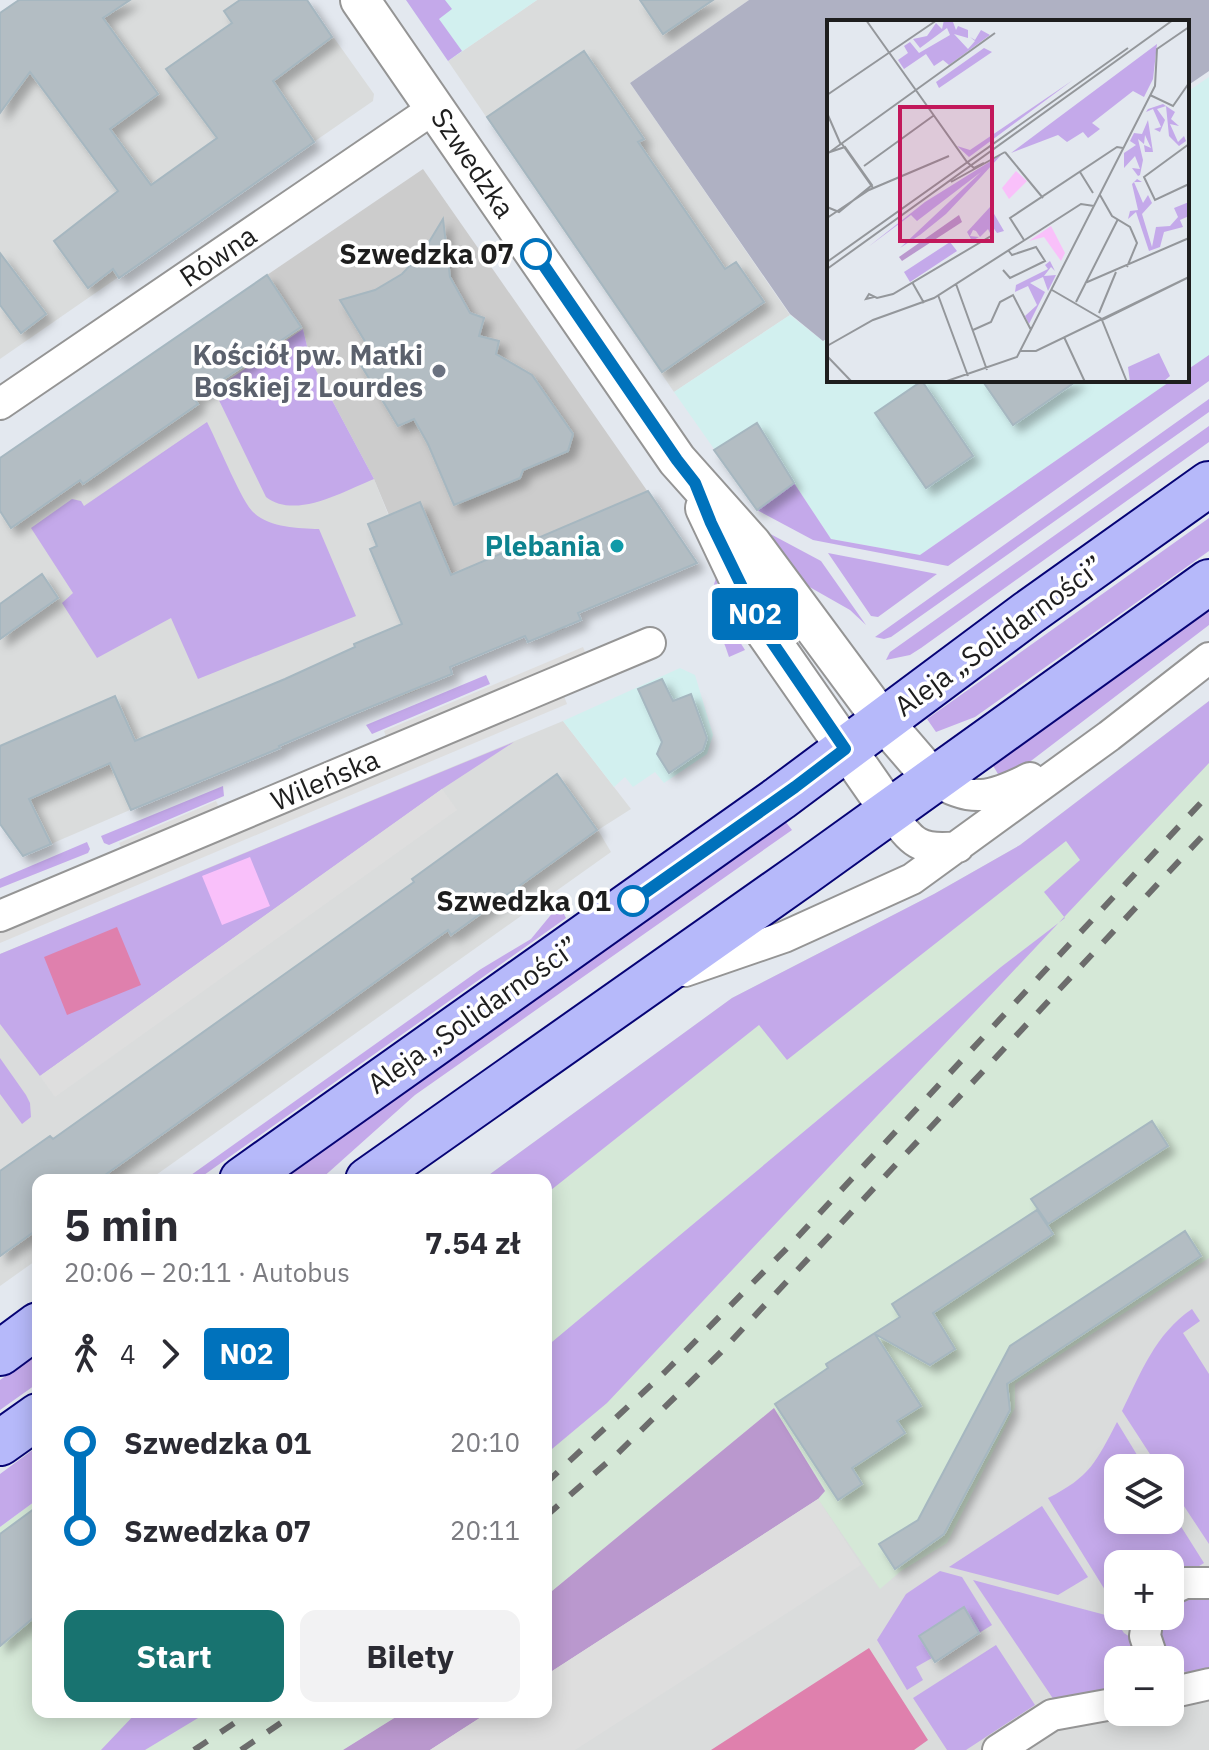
<!DOCTYPE html>
<html lang="pl">
<meta charset="utf-8">
<style>
:root{--surface:#fff;--page:#f2f2f3;--text:#2b2b33;--muted:#7c7c81;--accent:#187370}
body{margin:0;font-family:"IBM Plex Sans",sans-serif;background:var(--page);color:var(--text);height:100vh;display:flex;flex-direction:column;font-size:30px;white-space:nowrap}
*{box-sizing:border-box;margin:0}
p{font-size:26px;color:var(--muted)}
.icon{flex:none;width:44px;height:44px;fill:none;stroke:currentColor;stroke-width:2;stroke-linecap:round;stroke-linejoin:round}
.map{position:relative;flex:1;overflow:hidden}
.drawer{position:absolute;left:32px;top:1174px;width:520px;height:544px;display:flex;flex-direction:column;background:var(--surface);border-radius:16px;box-shadow:0 4px 20px #0003}
.drawer>*{flex:none}
.badge{padding:0 16px;border-radius:6px;font-size:28px;line-height:52px}
.buttons{position:absolute;left:1104px;top:1454px;display:grid;gap:16px}
.buttons a{display:grid;place-items:center;width:80px;height:80px;border-radius:16px;background:var(--surface);box-shadow:0 4px 20px #0003;font-size:40px}
.map>.badge{position:absolute;translate:-50% -50%;box-shadow:0 0 0 4px #fff}
.legs{display:flex;align-items:center;gap:12px;height:88px;padding:0 32px;font-size:26px}
.legs p{margin-inline-start:auto}
.headline{display:flex;align-items:center;justify-content:space-between;height:136px;padding:0 32px}
h1{font-size:44px;font-weight:700;line-height:60px}
.action{display:flex;gap:16px;margin-top:auto;padding:16px 32px}
.action a{flex:1;height:92px;border-radius:16px;background:var(--accent);color:#fff;font-size:32px;font-weight:700;line-height:92px;text-align:center}
.action a+a{background:var(--page);color:var(--text)}
ul{padding:0 32px;list-style:none}
li{display:flex;align-items:center;gap:28px;height:88px;font-size:30px}
li i{display:grid;place-items:center;width:12px;height:100%;margin:0 10px;background:currentColor}
li i::after{content:'';width:20px;height:20px;margin:-10px;border:6px solid;border-radius:50%;background:var(--surface)}
li p{margin-inline-start:auto}
li:first-child i{background:linear-gradient(#0000 50%,currentColor 0)}
li:last-child i{background:linear-gradient(currentColor 50%,#0000 0)}
.map>svg:first-child{display:block}
.residential{fill:#dadcdc;fill-rule:evenodd}
.commercial{fill:#d2f0ef}
.industrial{fill:#d5e8d7}
.religious{fill:#ccc}
.construction{fill:#afb1c3}
.grass{fill:#c4a9ea}
.forest{fill:#ba98ce}
.park{fill:#f9c0fa}
.pitch{fill:#df80ad}
.parking{fill:#dedede}
.building{fill:#b3bdc3;stroke:#a6b7c0;stroke-width:2;filter:url(#shadow)}
.lines{fill:none;stroke-linecap:round;stroke-linejoin:round}
.minor-casing{stroke:#959595;stroke-width:34}
.tertiary-casing{stroke:#959595;stroke-width:42}
.secondary-casing{stroke:#070475;stroke-width:48}
.minor{stroke:#fff;stroke-width:30}
.tertiary{stroke:#fff;stroke-width:38}
.secondary{stroke:#b6b9fa;stroke-width:44}
.rail{stroke:#6c6c6c;stroke-width:6;stroke-dasharray:16 16;stroke-linecap:butt}
.line-1-casing{stroke:#fff;stroke-width:18}
.line-1{stroke:#0072bc;stroke-width:12}
.stop-1-dot{fill:#fff;stroke:#0072bc;stroke-width:4}
.worship-dot{fill:#6b7280;stroke:#fff;stroke-width:3}
.culture-dot{fill:#0f9aa8;stroke:#fff;stroke-width:3}
.labels{text-anchor:middle;stroke-width:7;stroke-linejoin:round;paint-order:stroke}
.street-label{font-size:28px;fill:#1e1e1e;stroke:#fff}
.stop-label{font-size:28px;font-weight:bold;fill:#1e1e1e;stroke:#fff;text-anchor:end}
.worship-label{font-size:28px;font-weight:bold;fill:#5b616d;stroke:#fff;text-anchor:end}
.culture-label{font-size:28px;font-weight:bold;fill:#0d838f;stroke:#fff;text-anchor:end}
.inset-road{fill:none;stroke:#94979b;stroke-width:2}
.view{fill:#c2185b;fill-opacity:0.15;stroke:#c2185b;stroke-width:4}
.inset-edge{fill:none;stroke:#1e1e1e;stroke-width:4}
</style>
<div class="map">
<svg width="1209" height="1750" viewBox="0 0 1209 1750">
<defs>
<filter id="shadow"><feDropShadow dx="7" dy="7" stdDeviation="4" flood-color="#0004"/></filter>
</defs>
<rect width="100%" height="100%" fill="#e3e8ef"/>
<!-- residential -->
<path class="residential" d="M 19,0 L 307,0 L 374,94 L 373,101 L 0,359 L 0,13 Z
M 537,0 L 749,0 L 630,83 L 790,315 L 674,392 L 448,61 Z
M 267,275 L 303,329 L 310,359 L 374,479 L 452,674 L 413,692 L 353,714 L 23,856 L 0,824 L 0,458 Z
M 563,721 L 631,809 L 598,830 L 611,852 L 149,1180 L 38,1180 L 38,1259 L 0,1286 L 0,954 Z
M 1209,1039 L 1209,1750 L 343,1750 L 404,1712 L 546,1712 L 546,1596 ZM 1118,1468 L 1170,1468 L 1170,1520 L 1118,1520 ZM 1118,1564 L 1170,1564 L 1170,1616 L 1118,1616 ZM 1118,1660 L 1170,1660 L 1170,1712 L 1118,1712 Z"/>
<!-- commercial -->
<path class="commercial" d="M 406,0 L 537,0 L 448,61 Z
M 1209,77 L 1209,355 L 1187,370 L 1187,92 Z
M 790,315 L 823,341 L 829,337 L 829,380 L 1172,380 L 920,555 L 831,539 L 794,483 L 757,510 L 674,392 Z
M 680,668 L 695,675 L 713,735 L 707,754 L 664,783 L 655,772 L 633,787 L 625,777 L 614,787 L 563,721 Z"/>
<!-- industrial -->
<path class="industrial" d="M 1209,701 L 1209,1258 L 1015,1384 L 1015,1408 L 947,1543 L 901,1571 L 880,1589 L 818,1499 L 825,1491 L 774,1408 L 546,1596 L 546,1180 L 482,1180 L 732,998 L 934,894 L 1020,845 Z
M 38,1499 L 38,1712 L 404,1712 L 343,1750 L 0,1750 L 0,1527 Z"/>
<!-- religious -->
<path class="religious" d="M 423,169 L 694,558 L 692,565 L 579,613 L 564,629 L 528,642 L 525,636 L 398,537 L 374,479 L 310,359 L 303,329 L 267,275 Z"/>
<!-- construction -->
<path class="construction" d="M 749,0 L 1209,0 L 1209,71 L 1187,86 L 1187,22 L 829,22 L 829,337 L 823,341 L 790,314 L 630,83 Z"/>
<!-- grass -->
<path class="grass" d="M 406,0 L 445,0 L 452,9 L 439,19 L 462,51 L 448,61 Z
M 303,329 L 310,359 L 374,479 C 344,491 296,520 266,497 L 214,390 Z
M 1209,355 L 1209,381 L 948,566 L 813,540 L 757,510 L 794,483 L 831,539 L 920,555 L 1172,380 L 1187,380 L 1187,370 Z
M 1209,399 L 1209,412 L 891,637 L 884,639 L 875,637 Z
M 207,422 C 216,439 242,502 253,512 C 270,528 298,528 319,529 L 356,616 L 198,679 L 171,618 L 97,658 L 62,603 L 73,593 L 31,528 L 72,499 L 81,501 L 84,506 Z
M 1209,426 L 1209,442 L 921,648 L 910,655 L 886,660 L 890,652 Z
M 1209,518 L 1209,551 L 975,717 L 936,732 L 927,719 Z
M 746,521 L 821,561 L 866,625 L 850,610 L 806,585 Z
M 828,553 L 937,574 L 878,617 L 871,616 Z
M 716,578 L 726,620 L 745,650 L 729,657 C 718,620 702,620 716,578 Z
M 1209,610 L 1209,625 L 1023,767 L 1001,779 L 992,764 Z
M 486,675 L 490,684 L 372,734 L 366,725 Z
M 1209,701 L 1209,763 L 607,1403 L 546,1454 L 546,1347 L 1001,967 L 1065,918 L 1044,892 L 1080,860 L 1066,841 L 787,1060 L 759,1025 L 546,1194 L 546,1180 L 482,1180 L 732,998 L 934,894 L 1020,845 Z
M 514,742 L 442,789 L 40,1076 L 0,1024 L 0,954 Z
M 223,786 L 224,796 L 109,845 L 104,843 L 101,836 Z
M 785,821 L 792,830 L 415,1095 L 320,1180 L 281,1180 Z
M 87,842 L 90,849 L 88,853 L 0,888 L 0,879 Z
M 559,905 L 566,918 L 197,1180 L 184,1180 L 481,969 L 531,939 Z
M 0,1058 L 26,1095 L 30,1103 L 31,1117 L 22,1124 L 0,1094 Z
M 1192,1309 L 1200,1321 L 1183,1333 L 1209,1374 L 1209,1544 L 1170,1485 L 1170,1468 L 1159,1468 L 1122,1411 C 1141,1373 1155,1334 1192,1309 Z
M 38,1353 L 38,1383 L 0,1410 L 0,1380 Z
M 1117,1422 L 1145,1468 L 1118,1468 L 1118,1520 L 1170,1520 L 1170,1509 L 1204,1563 L 1170,1584 L 1170,1564 L 1118,1564 L 1118,1611 L 1048,1498 C 1090,1477 1096,1462 1117,1422 Z
M 38,1446 L 38,1499 L 0,1527 L 0,1474 Z
M 1042,1506 L 1088,1577 L 1058,1595 L 949,1567 Z
M 940,1571 L 962,1577 L 992,1625 L 979,1633 L 964,1608 L 919,1636 L 932,1658 L 916,1667 L 923,1680 L 907,1690 L 877,1640 L 906,1594 Z
M 973,1580 L 1113,1617 L 1124,1633 L 1133,1639 L 1137,1660 L 1118,1660 L 1118,1688 L 1054,1700 Z
M 1209,1594 L 1209,1670 C 1181,1679 1168,1665 1162,1642 C 1159,1632 1155,1625 1159,1616 L 1170,1616 L 1170,1601 L 1177,1596 Z
M 996,1645 L 1035,1705 L 966,1750 L 947,1750 L 913,1698 Z
M 137,1712 L 208,1712 L 145,1750 L 101,1750 Z"/>
<!-- forest -->
<path class="forest" d="M 774,1408 L 825,1491 L 818,1499 L 546,1675 L 546,1596 Z
M 404,1712 L 489,1712 L 430,1750 L 343,1750 Z"/>
<!-- park -->
<path class="park" d="M 250,857 L 270,906 L 222,925 L 202,876 Z"/>
<!-- pitch -->
<path class="pitch" d="M 117,927 L 141,985 L 67,1015 L 44,957 Z
M 869,1648 L 928,1740 L 914,1750 L 711,1750 Z"/>
<!-- parking -->
<path class="parking" d="M 583,647 L 586,654 L 387,739 L 384,731 Z
M 564,696 L 567,704 L 0,943 L 0,933 Z
M 442,789 L 457,810 L 55,1097 L 40,1076 Z
M 216,801 L 220,809 L 122,850 L 119,843 Z
M 818,1499 L 861,1565 L 645,1705 L 575,1750 L 430,1750 L 489,1712 L 546,1712 L 546,1675 Z"/>
<!-- building -->
<path class="building" d="M 19,0 L 130,0 L 103,18 L 158,94 L 110,129 L 151,185 L 217,138 L 166,69 L 232,23 L 224,11 L 240,0 L 307,0 L 332,37 L 273,81 L 314,142 L 119,278 L 113,269 L 88,288 L 54,241 L 118,191 L 30,72 L 0,113 L 0,13 Z
M 640,0 L 713,0 L 663,34 Z
M 584,51 L 644,139 L 638,142 L 725,269 L 736,262 L 764,302 L 662,372 L 487,117 Z
M 443,219 L 450,277 L 470,313 L 484,318 L 479,336 L 499,341 L 496,354 L 532,375 L 573,434 L 568,451 L 523,470 L 520,478 L 454,505 L 428,444 L 414,419 L 398,426 L 359,362 L 372,353 L 340,300 L 375,290 L 402,274 L 423,252 Z
M 0,253 L 46,314 L 21,333 L 0,305 Z
M 267,275 L 301,327 L 194,399 L 198,404 L 83,484 L 80,480 L 11,528 L 0,511 L 0,458 Z
M 982,380 L 1078,380 L 1013,425 Z
M 922,381 L 973,456 L 926,488 L 875,413 Z
M 757,423 L 794,483 L 757,510 L 714,450 Z
M 648,491 L 697,563 L 578,613 L 581,620 L 528,642 L 525,636 L 450,667 L 452,674 L 353,714 L 279,746 L 280,748 L 131,810 L 110,763 L 29,799 L 51,844 L 23,856 L 0,824 L 0,746 L 115,696 L 135,741 L 285,679 L 355,647 L 354,644 L 402,624 L 370,549 L 377,546 L 368,524 L 420,502 L 451,575 Z
M 42,574 L 58,598 L 0,639 L 0,604 Z
M 662,679 L 673,701 L 691,694 L 707,738 L 703,750 L 669,773 L 657,754 L 662,742 L 638,689 Z
M 557,774 L 597,830 L 451,935 L 448,930 L 98,1180 L 38,1180 L 38,1229 L 0,1256 L 0,1171 L 50,1136 L 53,1139 L 414,882 L 412,879 Z
M 1152,1121 L 1168,1146 L 1048,1224 L 1031,1199 Z
M 1037,1210 L 1053,1234 L 933,1313 L 955,1349 L 930,1365 L 875,1334 L 921,1406 L 897,1421 L 905,1433 L 852,1468 L 862,1484 L 838,1500 L 775,1404 L 828,1368 L 826,1364 L 900,1317 L 892,1304 Z
M 1185,1231 L 1201,1256 L 1007,1384 L 1010,1410 L 944,1534 L 895,1569 L 879,1544 L 918,1520 L 1010,1346 Z
M 38,1506 L 38,1614 L 0,1646 L 0,1534 Z
M 964,1607 L 979,1633 L 935,1662 L 919,1636 Z"/>
<g class="lines">
<!-- minor casing -->
<g class="minor-casing">
<path id="minor" d="M 0,404 L 436,107
M 933,779 C 971,804 992,797 1030,778
M 889,810 C 911,841 917,852 958,847
M 0,916 L 650,643
M 685,971 L 784,937 L 912,879 L 1109,736 L 1209,658
M 1170,1590 L 1185,1583 L 1209,1583
M 1148,1616 L 1145,1636 L 1153,1660
M 1170,1693 L 1209,1684
M 998,1750 L 1052,1715 L 1118,1703"/>
</g>
<!-- tertiary casing -->
<g class="tertiary-casing">
<path id="tertiary" d="M 360,0 L 677,460 L 752,544 L 883,721 L 933,779
M 705,508 L 761,626 L 889,810"/>
</g>
<!-- secondary casing -->
<g class="secondary-casing">
<path id="secondary" d="M 242,1180 L 780,798 L 1028,613 L 1209,484
M 368,1180 L 804,873 L 1209,582
M 0,1353 L 38,1325
M 0,1443 L 38,1416"/>
</g>
<!-- minor -->
<use href="#minor" class="minor"/>
<!-- tertiary -->
<use href="#tertiary" class="tertiary"/>
<!-- secondary -->
<use href="#secondary" class="secondary"/>
<!-- rail -->
<path class="rail" d="M 546,1483 L 665,1372 L 793,1242 L 1209,794
M 546,1516 L 618,1453 L 721,1352 L 1209,829
M 194,1750 L 251,1712
M 241,1750 L 297,1712"/>
</g>
<g class="lines">
<!-- line-1 casing -->
<g class="line-1-casing">
<path id="line-1" d="M 536,254 L 677,460 L 695,483 L 711,523 L 761,626 L 845,749 L 795,787 L 633,901"/>
</g>
<!-- line-1 -->
<use href="#line-1" class="line-1"/>
</g>
<!-- markers -->
<g class="stop-1-dot">
<circle cx="536" cy="254" r="14"/>
<circle cx="633" cy="901" r="14"/>
</g>
<circle class="worship-dot" cx="439" cy="371" r="8"/>
<circle class="culture-dot" cx="617" cy="546" r="8"/>
<g class="labels">
<!-- street labels -->
<g class="street-label">
<text transform="translate(473 163) rotate(56)" y="10">Szwedzka</text>
<text transform="translate(218 256) rotate(-34)" y="10">Równa</text>
<text transform="translate(999 636) rotate(-36)" y="10">Aleja „Solidarności”</text>
<text transform="translate(325 780) rotate(-23)" y="10">Wileńska</text>
<text transform="translate(473 1015) rotate(-35)" y="10">Aleja „Solidarności”</text>
</g>
<!-- stop labels -->
<g class="stop-label">
<text x="514" y="264">Szwedzka 07</text>
<text x="611" y="911">Szwedzka 01</text>
</g>
<!-- worship labels -->
<g class="worship-label">
<text x="423" y="365">Kościół pw. Matki<tspan x="423" dy="32">Boskiej z Lourdes</tspan></text>
</g>
<!-- culture labels -->
<g class="culture-label">
<text x="601" y="556">Plebania</text>
</g>
</g>
<!-- overview -->
<g transform="translate(827 20)">
<rect width="362" height="362" fill="#e3e8ef"/>
<path d="M 117,0 L 126,2 L 129,10 L 131,6 L 141,10 L 141,18 L 127,14 L 141,29 L 148,21 L 143,17 L 148,20 L 154,10 L 163,15 L 122,45 L 116,40 L 107,46 L 99,34 L 77,49 L 71,40 L 81,33 L 77,26 L 83,22 L 92,33 L 123,15 L 120,8 L 93,28 L 86,19 L 100,16 L 109,3 L 115,9 ZM 330,24 L 326,59 L 317,77 L 306,71 L 265,103 L 273,109 L 261,118 L 256,112 L 240,122 L 231,115 L 184,133 ZM 157,28 L 165,32 L 112,68 L 109,62 ZM 246,60 L 142,137 L 130,126 L 143,130 ZM 336,84 L 348,92 L 344,99 L 352,106 L 343,104 L 351,122 L 357,116 L 359,121 L 352,126 L 342,116 L 339,86 L 330,89 L 338,100 L 333,112 L 327,109 L 334,107 L 326,89 L 319,92 L 321,89 ZM 321,100 L 326,132 L 318,132 L 317,125 L 324,128 L 318,115 L 317,124 L 311,119 L 316,140 L 313,155 L 311,156 L 305,148 L 313,149 L 308,136 L 297,148 L 297,133 L 309,125 L 303,121 L 307,113 L 315,114 ZM 175,134 L 154,157 L 119,194 L 93,215 L 73,228 L 154,152 L 90,201 L 84,195 L 41,227 L 98,182 ZM 310,159 L 315,162 L 307,162 L 316,183 L 321,175 L 325,183 L 315,194 L 325,227 L 329,207 L 343,206 L 351,197 L 347,188 L 362,182 L 362,196 L 353,200 L 356,207 L 337,212 L 333,227 L 322,231 L 309,192 L 301,199 L 303,191 L 311,190 L 305,164 ZM 163,187 L 177,211 L 170,213 L 165,206 L 164,215 L 161,209 L 153,217 L 149,211 L 146,210 L 143,216 L 152,217 L 145,221 L 140,212 ZM 123,222 L 130,231 L 83,262 L 77,252 ZM 223,241 L 228,251 L 224,247 L 217,256 L 229,255 L 221,271 L 216,257 L 203,263 L 218,272 L 202,304 L 198,296 L 210,285 L 201,266 L 188,272 L 189,265 L 221,249 L 218,245 ZM 332,333 L 343,356 L 336,362 L 303,362 L 301,347 Z" fill="#c4a9ea"/>
<path d="M 132,195 L 135,202 L 75,241 L 72,237 Z" fill="#ba98ce"/>
<path d="M 189,151 L 200,161 L 182,179 L 175,168 ZM 224,206 L 238,233 L 234,241 L 217,217 L 202,221 Z" fill="#f9c0fa"/>
<path class="inset-road" d="M 39,0 L 140,142 L 147,148 L 157,143M 0,75 L 110,0M 323,75 L 346,86 L 362,63M 0,93 L 14,125M 15,124 L 46,168M 362,124 L 317,157 L 328,180 L 362,164M 178,132 L 216,178M 0,133 L 18,127 L 45,165 L 12,192 L 0,187M 0,134 L 168,13M 37,146 L 106,96M 253,152 L 266,173M 124,162 L 178,132M 273,175 L 285,196 L 303,207 L 310,223 L 300,247M 0,198 L 42,170 L 122,136M 197,220 L 183,198 L 290,127 L 296,128M 0,242 L 301,28M 0,249 L 346,0M 176,250 L 183,258 L 218,241 L 209,227 L 185,235 L 181,230M 85,262 L 97,283M 258,263 L 362,218M 129,264 L 160,350M 225,270 L 275,299M 111,275 L 141,356M 47,277 L 39,279 L 42,274 L 50,278 L 66,274 L 164,216M 249,282 L 291,199M 272,293 L 289,252M 146,310 L 164,302 L 173,282 L 186,275 L 204,310M 237,317 L 258,362M 0,326 L 46,300 L 107,278 L 254,184 L 267,186M 194,331 L 209,331 L 362,257M 0,336 L 25,362M 117,362 L 190,337 L 328,66 L 330,29 L 362,7M 300,362 L 275,300 L 362,257"/>
<path class="view" d="M 73,87 L 165,87 L 165,221 L 73,221 Z"/>
<rect width="362" height="362" class="inset-edge"/>
</g>
</svg>
<div class="buttons">
<a><svg class="icon" aria-label="layers" viewBox="0 0 24 24"><path d="M12 4l9 5-9 5-9-5zM3 14l9 5 9-5"/></svg></a>
<a>+</a>
<a>−</a>
</div>
<b class="badge" style="left:755px;top:614px;background:#0072bc;color:#fff">N02</b>
<section class="drawer">
<div class="headline"><div><h1>5 min</h1><p>20:06 – 20:11 · Autobus</p></div><b>7.54 zł</b></div>
<div class="legs"><svg class="icon" aria-label="walk" viewBox="0 0 24 24"><circle cx="13" cy="4" r="2"/><path d="M13 8l-2 6 4 7M11 14l-3 7M7 12l3-4h3l4 4"/></svg>4<svg class="icon" aria-label="forward" viewBox="0 0 24 24"><path d="M9 5l7 7-7 7"/></svg><b class="badge" style="background:#0072bc;color:#fff">N02</b></div>
<ul>
<li><i style="color:#0072bc"></i><b>Szwedzka 01</b><p>20:10</p></li>
<li><i style="color:#0072bc"></i><b>Szwedzka 07</b><p>20:11</p></li>
</ul>
<div class="action"><a>Start</a><a>Bilety</a></div>
</section>
</div>
